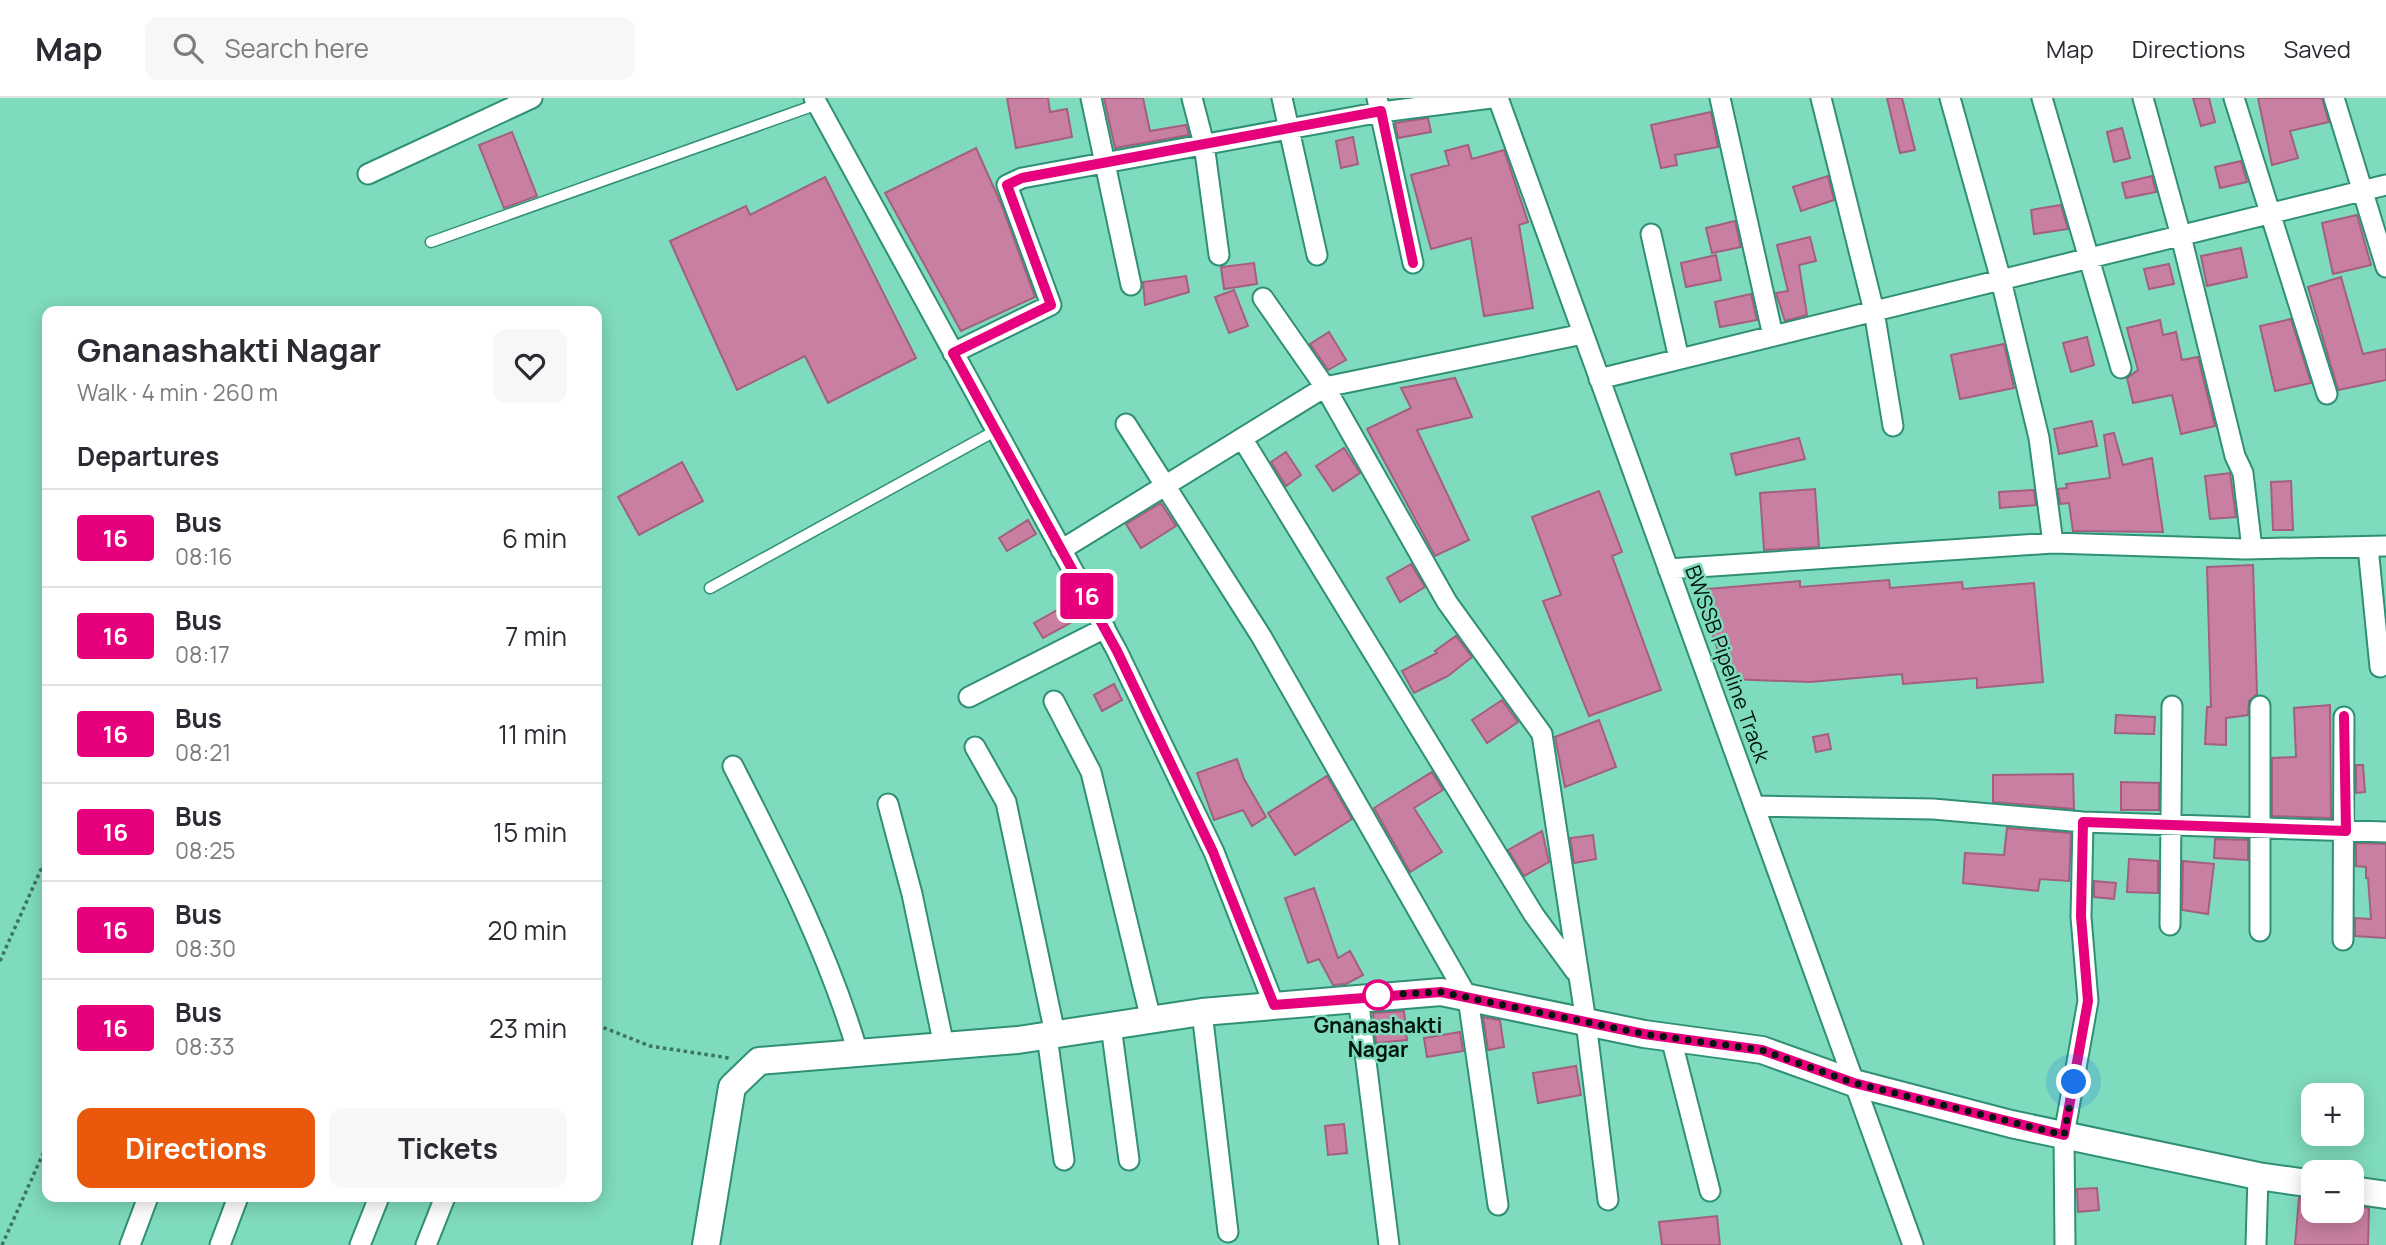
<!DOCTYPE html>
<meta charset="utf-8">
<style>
:root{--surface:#fff;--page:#f7f7f7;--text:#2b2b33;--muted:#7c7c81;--line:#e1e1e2;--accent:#ea580c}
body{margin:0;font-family:Manrope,sans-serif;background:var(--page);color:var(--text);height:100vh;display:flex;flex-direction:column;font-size:26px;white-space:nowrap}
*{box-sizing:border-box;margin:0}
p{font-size:23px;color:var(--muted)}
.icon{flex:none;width:38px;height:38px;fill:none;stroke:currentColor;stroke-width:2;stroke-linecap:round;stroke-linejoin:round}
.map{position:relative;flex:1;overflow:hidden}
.sheet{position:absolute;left:42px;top:208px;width:560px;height:896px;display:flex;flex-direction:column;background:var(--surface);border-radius:14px;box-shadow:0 4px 18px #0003}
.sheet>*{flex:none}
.badge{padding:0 14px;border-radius:5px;font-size:24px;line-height:46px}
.fabs{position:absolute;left:2301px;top:985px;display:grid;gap:14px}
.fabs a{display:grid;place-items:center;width:63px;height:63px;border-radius:14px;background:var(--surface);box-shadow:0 4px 18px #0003;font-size:35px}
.you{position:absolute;width:35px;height:35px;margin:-18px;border:5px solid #fff;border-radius:50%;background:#1a73e8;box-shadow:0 0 0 10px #1a73e833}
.map>.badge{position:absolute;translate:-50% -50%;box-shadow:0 0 0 4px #fff}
h2{padding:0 35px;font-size:26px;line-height:63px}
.round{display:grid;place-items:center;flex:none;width:74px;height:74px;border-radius:14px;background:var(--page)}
.headline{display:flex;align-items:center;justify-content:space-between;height:119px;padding:0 35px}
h1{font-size:33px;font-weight:700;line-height:52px}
.primary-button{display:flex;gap:14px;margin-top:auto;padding:14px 35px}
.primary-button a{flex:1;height:80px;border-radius:14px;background:var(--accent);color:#fff;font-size:28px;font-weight:700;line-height:80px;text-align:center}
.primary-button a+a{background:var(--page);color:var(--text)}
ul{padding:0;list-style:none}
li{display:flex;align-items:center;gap:21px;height:98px;padding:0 35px;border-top:2px solid var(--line)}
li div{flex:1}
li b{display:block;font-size:26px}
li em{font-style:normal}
li .badge{min-width:77px;font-weight:700;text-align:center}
header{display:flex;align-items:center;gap:42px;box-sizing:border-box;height:98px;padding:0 35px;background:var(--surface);border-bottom:2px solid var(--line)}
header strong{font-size:33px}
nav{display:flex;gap:38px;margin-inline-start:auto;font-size:24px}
.search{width:490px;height:63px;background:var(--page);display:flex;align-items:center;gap:18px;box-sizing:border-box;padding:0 24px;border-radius:14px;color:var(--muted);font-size:26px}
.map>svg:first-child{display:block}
.building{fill:#c87fa1;stroke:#a45f7f;stroke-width:2}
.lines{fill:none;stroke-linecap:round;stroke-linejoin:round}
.lane-casing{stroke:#2f9075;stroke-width:13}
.street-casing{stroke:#2f9075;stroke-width:23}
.secondary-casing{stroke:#2f9075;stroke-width:30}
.path{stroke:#3d7462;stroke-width:3.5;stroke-dasharray:3.5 3.5;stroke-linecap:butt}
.lane{stroke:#fff;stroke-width:10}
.street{stroke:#fff;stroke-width:19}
.secondary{stroke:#fff;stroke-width:26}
.line-casing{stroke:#fff;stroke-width:16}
.line{stroke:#e6007e;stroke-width:10}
.walk{stroke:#00160e;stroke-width:7;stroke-dasharray:0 12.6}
.stop-dot{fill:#fff;stroke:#e6007e;stroke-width:3.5}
.labels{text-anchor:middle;stroke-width:5;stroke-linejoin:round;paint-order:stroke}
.street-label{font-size:21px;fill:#00160e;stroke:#7fdbbd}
.stop-label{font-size:21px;font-weight:bold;fill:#00160e;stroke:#7fdbbd}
</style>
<header>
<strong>Map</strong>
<div class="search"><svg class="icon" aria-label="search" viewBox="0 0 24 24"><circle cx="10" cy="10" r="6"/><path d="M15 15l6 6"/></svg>Search here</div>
<nav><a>Map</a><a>Directions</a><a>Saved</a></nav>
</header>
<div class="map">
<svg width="2386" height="1147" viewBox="0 0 2386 1147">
<rect width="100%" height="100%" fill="#7fdbbd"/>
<!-- building -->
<path class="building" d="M 1007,0 L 1048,0 L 1050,14 L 1067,11 L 1072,39 L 1016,50 Z
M 1104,0 L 1143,0 L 1150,33 L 1186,27 L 1189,37 L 1115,50 Z
M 1887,0 L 1902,0 L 1915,52 L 1900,55 Z
M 2193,0 L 2209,0 L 2215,24 L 2201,28 Z
M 2258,0 L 2322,0 L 2329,24 L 2290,33 L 2298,60 L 2272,67 Z
M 1711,14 L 1718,49 L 1675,57 L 1677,67 L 1661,70 L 1651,27 Z
M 1428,20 L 1431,34 L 1398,40 L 1395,25 Z
M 2122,30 L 2130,60 L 2114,64 L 2107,34 Z
M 512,34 L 537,98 L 504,110 L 479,47 Z
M 1353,39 L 1358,66 L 1341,70 L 1336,43 Z
M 1468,47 L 1472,61 L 1504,52 L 1528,124 L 1519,127 L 1533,210 L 1484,218 L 1471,140 L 1431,151 L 1411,77 L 1449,67 L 1445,53 Z
M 976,50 L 1002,108 L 1035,199 L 961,233 L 885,95 Z
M 2241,63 L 2247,84 L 2220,90 L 2215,69 Z
M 1828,78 L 1834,102 L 1801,113 L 1793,89 Z
M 2152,78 L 2156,94 L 2126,100 L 2122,85 Z
M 825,79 L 916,260 L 828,305 L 805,258 L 737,292 L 670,143 L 746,108 L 750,117 Z
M 2061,107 L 2068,131 L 2034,136 L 2031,112 Z
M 2357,117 L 2371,167 L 2333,176 L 2322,125 Z
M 1735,123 L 1741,149 L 1712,155 L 1706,130 Z
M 1810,139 L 1816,163 L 1799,167 L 1807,217 L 1785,223 L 1776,195 L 1788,193 L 1777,147 Z
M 2241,150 L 2247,179 L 2207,188 L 2201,158 Z
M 1716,157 L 1721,182 L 1686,189 L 1681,165 Z
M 1254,165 L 1257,186 L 1224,191 L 1221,169 Z
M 2169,166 L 2174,186 L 2149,191 L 2144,171 Z
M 1186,178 L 1189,194 L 1145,207 L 1143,184 Z
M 2341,179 L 2363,256 L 2386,251 L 2386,282 L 2338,292 L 2308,189 Z
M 1234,192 L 1248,228 L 1229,235 L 1215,199 Z
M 1751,196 L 1757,222 L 1720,229 L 1715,204 Z
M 2291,221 L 2311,285 L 2275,293 L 2260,228 Z
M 2160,222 L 2163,237 L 2176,234 L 2182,262 L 2198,259 L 2215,328 L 2181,336 L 2172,297 L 2133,305 L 2127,280 L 2138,272 L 2127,230 Z
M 1329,234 L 1346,262 L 1328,272 L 1310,246 Z
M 2087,239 L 2094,267 L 2071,274 L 2063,245 Z
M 2004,246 L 2014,290 L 1960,301 L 1951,257 Z
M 1455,280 L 1472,319 L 1417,332 L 1469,442 L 1435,458 L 1367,331 L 1411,310 L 1401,290 Z
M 2092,323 L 2097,348 L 2059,356 L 2054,331 Z
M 2114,335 L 2123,367 L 2152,360 L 2163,434 L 2073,433 L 2069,405 L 2060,406 L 2058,391 L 2067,390 L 2066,386 L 2110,380 L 2104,337 Z
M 1799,340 L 1805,361 L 1736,377 L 1731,356 Z
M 1344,350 L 1360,375 L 1333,393 L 1316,368 Z
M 1286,354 L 1301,377 L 1286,388 L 1271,364 Z
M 682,364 L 703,403 L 639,437 L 618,399 Z
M 2230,375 L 2236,419 L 2210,421 L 2205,378 Z
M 2291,383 L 2293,432 L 2273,432 L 2271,384 Z
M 1815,391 L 1819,449 L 1764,452 L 1760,395 Z
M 2034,392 L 2036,407 L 2000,410 L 1999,394 Z
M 1599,393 L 1622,454 L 1612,458 L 1661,592 L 1589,618 L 1543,503 L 1561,497 L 1532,419 Z
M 1161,405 L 1176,428 L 1141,450 L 1126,426 Z
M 1028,422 L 1036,436 L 1007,453 L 999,440 Z
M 1411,466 L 1425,489 L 1400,504 L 1387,480 Z
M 2253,467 L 2257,596 L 2249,603 L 2248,617 L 2226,620 L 2226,647 L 2205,646 L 2207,609 L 2211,609 L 2207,469 Z
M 1889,482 L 1890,490 L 1962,484 L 1963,491 L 2034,485 L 2043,584 L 1977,590 L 1977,580 L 1903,586 L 1902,576 L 1810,584 L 1728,581 L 1697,492 L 1800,483 L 1800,489 Z
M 1075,502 L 1083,518 L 1043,540 L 1034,525 Z
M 1456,538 L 1472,559 L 1448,578 L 1414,595 L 1402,573 L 1437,555 L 1435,553 Z
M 1114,586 L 1122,602 L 1102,613 L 1094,597 Z
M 1502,602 L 1518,624 L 1487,645 L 1472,622 Z
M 2330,607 L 2331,720 L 2272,718 L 2272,660 L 2296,659 L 2294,610 Z
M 2116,617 L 2155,619 L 2154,636 L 2115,635 Z
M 1599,622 L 1616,669 L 1565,689 L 1555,639 Z
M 1828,636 L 1831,651 L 1816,654 L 1813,639 Z
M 1237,661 L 1244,681 L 1266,719 L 1252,728 L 1243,712 L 1214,722 L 1197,675 Z
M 2356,667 L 2363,667 L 2365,694 L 2356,695 Z
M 1432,674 L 1443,692 L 1414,710 L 1442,754 L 1410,774 L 1374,710 Z
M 2073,676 L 2074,711 L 1993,704 L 1993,677 Z
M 1327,678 L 1352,721 L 1295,757 L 1268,715 Z
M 2121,684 L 2159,685 L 2159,712 L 2121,712 Z
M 2007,730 L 2071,735 L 2069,783 L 2040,781 L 2038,793 L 1963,785 L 1965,755 L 2004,757 Z
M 1542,733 L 1549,764 L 1524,778 L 1508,752 Z
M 1593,737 L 1596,761 L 1574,765 L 1570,740 Z
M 2215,741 L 2248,742 L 2248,762 L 2214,760 Z
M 2356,745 L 2386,746 L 2386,840 L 2355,838 L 2355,820 L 2371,821 L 2368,780 L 2366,780 L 2366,769 L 2356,768 Z
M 2129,761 L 2158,763 L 2158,795 L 2127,794 Z
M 2183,763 L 2214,766 L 2208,816 L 2182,812 Z
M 2094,783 L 2116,785 L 2114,801 L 2094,799 Z
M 1314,790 L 1338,860 L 1350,853 L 1363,877 L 1346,886 L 1333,887 L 1319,861 L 1308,865 L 1285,800 Z
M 1404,913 L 1407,942 L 1376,945 L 1373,915 Z
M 1483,919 L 1500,922 L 1504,949 L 1488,952 Z
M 1460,934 L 1463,953 L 1427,959 L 1424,940 Z
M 1576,968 L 1581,997 L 1538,1005 L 1533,975 Z
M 1344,1026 L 1347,1055 L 1328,1057 L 1325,1028 Z
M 2097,1090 L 2099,1112 L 2078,1114 L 2077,1091 Z
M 2299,1100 L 2314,1101 L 2314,1113 L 2352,1113 L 2352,1108 L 2369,1110 L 2368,1147 L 2295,1147 Z
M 1717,1118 L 1720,1147 L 1662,1147 L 1659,1124 Z"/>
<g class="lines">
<!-- lane casing -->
<g class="lane-casing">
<path id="lane" d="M 431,144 L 818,6
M 710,490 L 995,333"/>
</g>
<!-- street casing -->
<g class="street-casing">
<path id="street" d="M 814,0 L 1117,553 L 1214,754 L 1274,907
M 1091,0 L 1131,187
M 1192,0 L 1204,46 L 1219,157
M 1282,0 L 1317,157
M 1377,0 L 1413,165
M 1498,0 L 1913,1147
M 1720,0 L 1773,238
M 1821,0 L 1874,213 L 1893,328
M 1950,0 L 2001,182 L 2039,340 L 2053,445
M 2042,0 L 2121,270
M 2143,0 L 2181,138 L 2235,358 L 2243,375 L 2252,451
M 2234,0 L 2327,296
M 2334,0 L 2386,169
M 368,76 L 532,0
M 1651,136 L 1679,261
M 1263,200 L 1325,289 L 1447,504 L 1542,636 L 1586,924 L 1608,1102
M 953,255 L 1051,207 L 1007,87 L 1022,80 L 1381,14 L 1491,0
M 1599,281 L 2386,87
M 1126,326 L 1261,538 L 1468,900 L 1498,1107
M 1242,340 L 1534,817 L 1575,873
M 2368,449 L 2380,569
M 1061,452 L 1325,289 L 1583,236
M 1668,471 L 2053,445 L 2245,451 L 2386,448
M 969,599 L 1105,530
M 1054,603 L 1091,674 L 1151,922
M 2260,608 L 2260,833
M 975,649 L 1006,704 L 1055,936
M 733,668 C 781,762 828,853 858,955
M 888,706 L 912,796 L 944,948
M 1754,708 L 1933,711 L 2083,724 L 2386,734
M 2170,827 L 2172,608
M 2343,842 L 2344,619
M 1358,899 L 1389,1147
M 1202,914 L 1228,1134
M 1111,928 L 1129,1062
M 1047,938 L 1064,1062
M 1671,940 L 1710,1093
M 130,1147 L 148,1099
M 220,1147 L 238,1099
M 360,1147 L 379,1099
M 426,1147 L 445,1099
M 2065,1147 L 2064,1037 L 2088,903 L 2081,819 L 2083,724
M 2256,1147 L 2258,1078"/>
</g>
<!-- secondary casing -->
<g class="secondary-casing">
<path id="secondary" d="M 2352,1092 L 2386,1097
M 706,1147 L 732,989 L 759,963 L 1018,942 L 1202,914 L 1441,894 L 1644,936 L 1762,952 L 1854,985 L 2011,1026 L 2258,1078 L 2314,1086"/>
</g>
<!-- path -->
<path class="path" d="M 0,863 L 47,758
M 597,927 L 650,948 L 729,960
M 2,1147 L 47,1047"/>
<!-- lane -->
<use href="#lane" class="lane"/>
<!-- street -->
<use href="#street" class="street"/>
<!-- secondary -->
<use href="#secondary" class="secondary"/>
</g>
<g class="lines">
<!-- line casing -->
<g class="line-casing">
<path id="line" d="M 1413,165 L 1381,13 L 1022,80 L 1007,87 L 1051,207 L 953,255 L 1117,553 L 1213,754 L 1274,907 L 1441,894 L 1644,936 L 1762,952 L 1854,985 L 2064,1037 L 2088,903 L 2081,818 L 2083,724 L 2346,733 L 2344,618"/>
</g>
<!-- line -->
<use href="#line" class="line"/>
<!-- walk -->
<path class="walk" d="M 1378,897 L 1441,894 L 1644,936 L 1762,952 L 1854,985 L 2064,1037 L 2074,984"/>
</g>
<!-- markers -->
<circle class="stop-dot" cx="1378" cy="897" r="14"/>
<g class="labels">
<!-- street labels -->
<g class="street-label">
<text transform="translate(1727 566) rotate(70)" y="7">BWSSB Pipeline Track</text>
</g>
<!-- stop labels -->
<g class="stop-label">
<text x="1378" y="935">Gnanashakti<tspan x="1378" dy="24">Nagar</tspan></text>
</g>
</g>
</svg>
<div class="fabs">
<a>+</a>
<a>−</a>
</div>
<div class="you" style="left:2074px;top:984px"></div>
<b class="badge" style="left:1087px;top:498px;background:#e6007e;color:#fff">16</b>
<section class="sheet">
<div class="headline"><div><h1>Gnanashakti Nagar</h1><p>Walk · 4 min · 260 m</p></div><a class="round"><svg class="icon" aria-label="heart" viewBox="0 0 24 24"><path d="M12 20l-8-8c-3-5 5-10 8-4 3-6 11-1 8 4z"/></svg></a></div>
<h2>Departures</h2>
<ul>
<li><span class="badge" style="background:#e6007e;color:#fff">16</span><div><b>Bus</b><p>08:16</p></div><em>6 min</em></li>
<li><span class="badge" style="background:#e6007e;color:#fff">16</span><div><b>Bus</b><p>08:17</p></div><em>7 min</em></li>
<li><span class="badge" style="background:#e6007e;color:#fff">16</span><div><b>Bus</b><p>08:21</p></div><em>11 min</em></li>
<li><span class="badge" style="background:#e6007e;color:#fff">16</span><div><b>Bus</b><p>08:25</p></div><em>15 min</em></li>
<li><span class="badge" style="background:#e6007e;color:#fff">16</span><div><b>Bus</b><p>08:30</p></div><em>20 min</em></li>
<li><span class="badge" style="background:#e6007e;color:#fff">16</span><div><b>Bus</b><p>08:33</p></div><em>23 min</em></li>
</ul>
<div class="primary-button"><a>Directions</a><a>Tickets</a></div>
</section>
</div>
